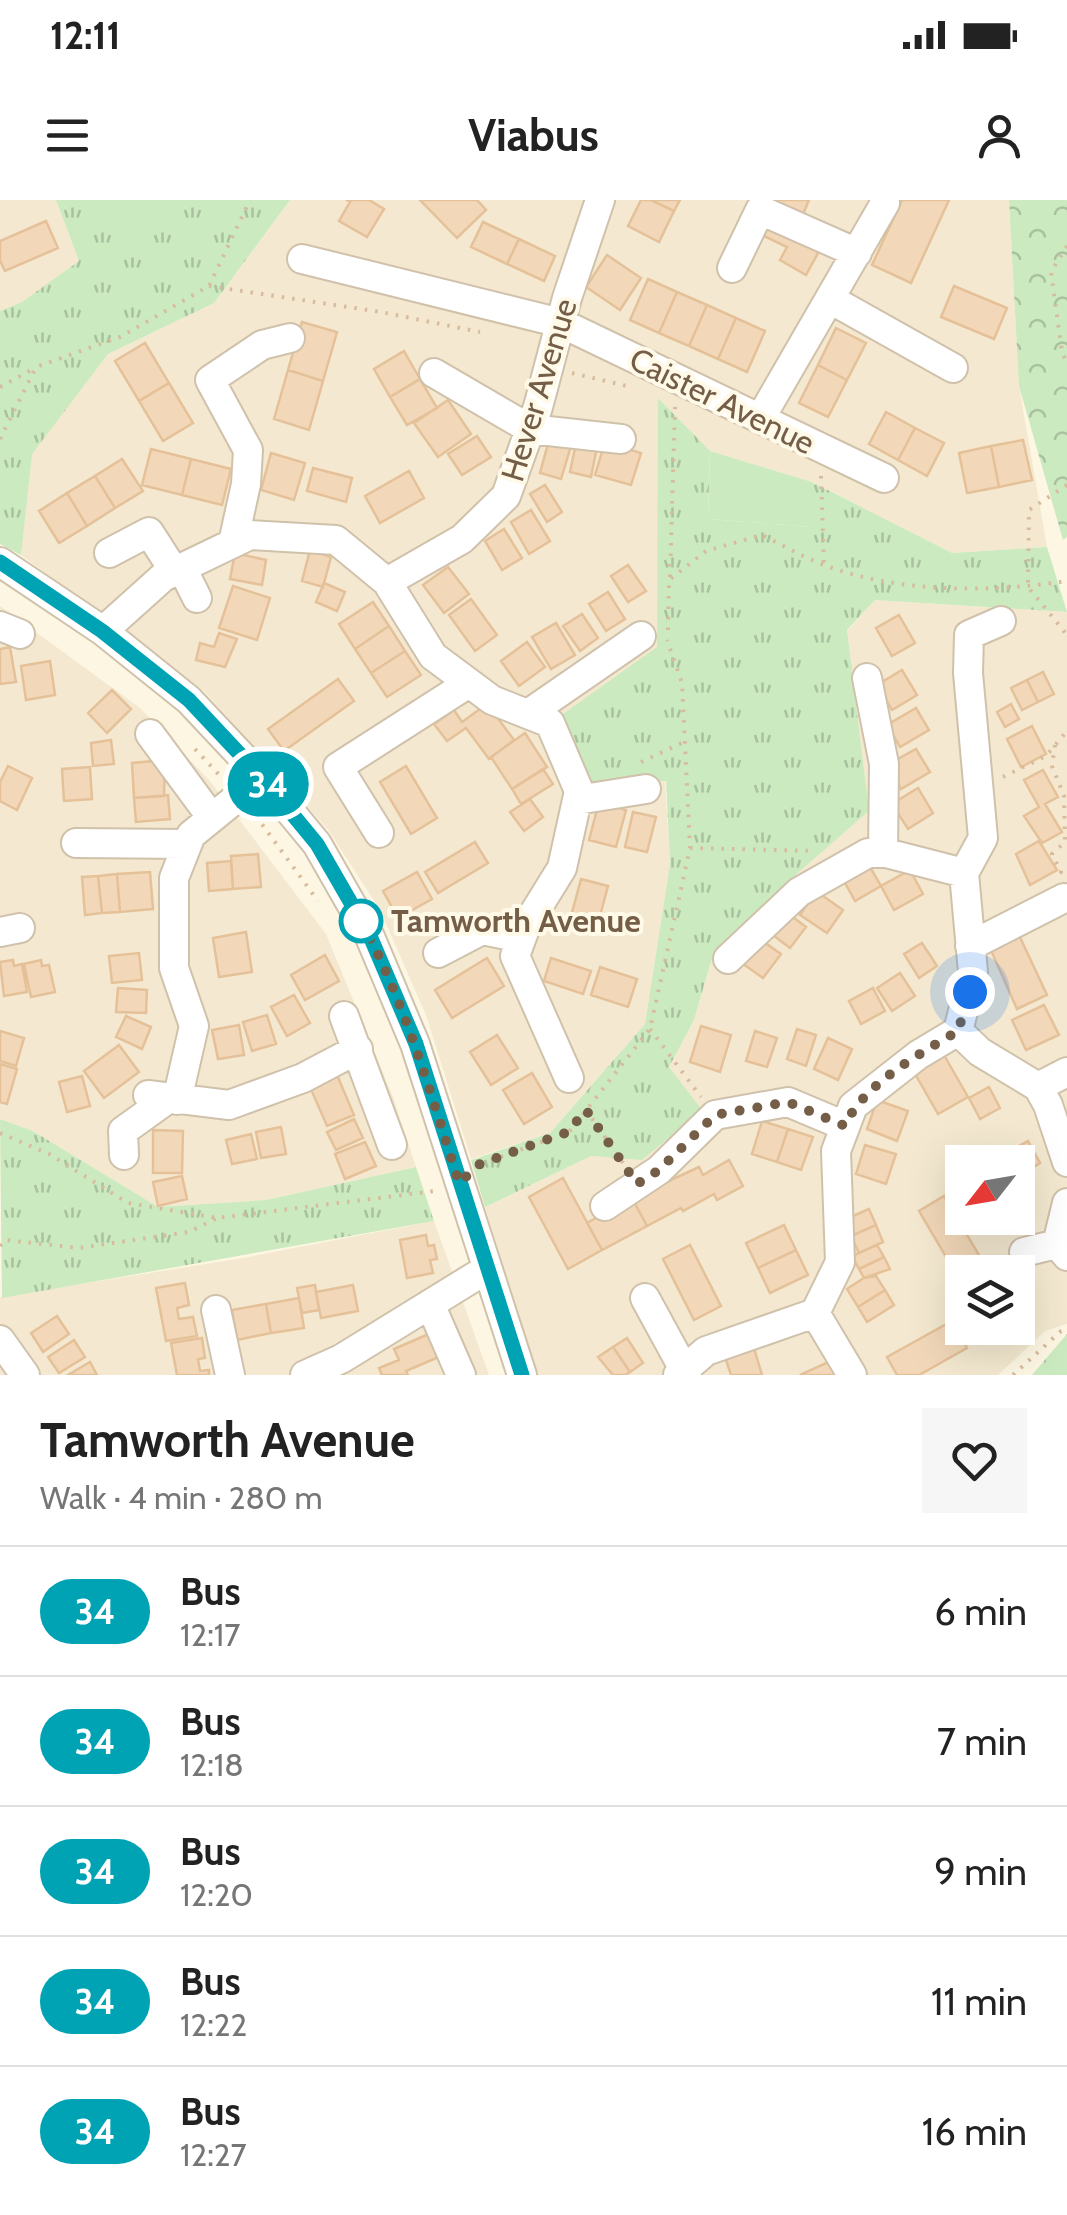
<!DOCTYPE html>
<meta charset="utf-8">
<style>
:root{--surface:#fff;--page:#f6f6f6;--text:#222;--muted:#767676;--line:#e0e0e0}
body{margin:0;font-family:Cabin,sans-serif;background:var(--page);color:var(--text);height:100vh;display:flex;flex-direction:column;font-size:38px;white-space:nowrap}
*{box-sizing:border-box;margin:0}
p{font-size:32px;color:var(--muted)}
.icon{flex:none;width:55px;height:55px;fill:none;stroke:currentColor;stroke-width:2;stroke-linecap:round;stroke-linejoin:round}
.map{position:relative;height:1175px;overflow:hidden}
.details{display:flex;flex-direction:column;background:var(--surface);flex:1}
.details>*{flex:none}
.badge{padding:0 20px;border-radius:32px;font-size:35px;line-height:65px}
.needle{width:65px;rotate:239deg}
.tools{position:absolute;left:945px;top:945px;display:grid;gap:20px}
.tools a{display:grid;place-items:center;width:90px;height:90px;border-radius:0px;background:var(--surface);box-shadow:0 10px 40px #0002;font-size:50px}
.you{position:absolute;width:50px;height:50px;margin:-25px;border:8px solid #fff;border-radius:50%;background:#1a73e8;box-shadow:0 0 0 15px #1a73e833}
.map>.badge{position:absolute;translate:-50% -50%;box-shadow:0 0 0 5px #fff}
.round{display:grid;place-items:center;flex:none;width:105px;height:105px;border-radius:0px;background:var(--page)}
.headline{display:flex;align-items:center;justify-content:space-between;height:170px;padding:0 40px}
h1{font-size:48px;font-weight:700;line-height:75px}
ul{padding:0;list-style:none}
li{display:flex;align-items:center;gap:30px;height:130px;padding:0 40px;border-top:2px solid var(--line)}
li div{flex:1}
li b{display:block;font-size:38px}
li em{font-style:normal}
li .badge{min-width:110px;font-weight:700;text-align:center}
.status{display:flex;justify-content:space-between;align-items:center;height:70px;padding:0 50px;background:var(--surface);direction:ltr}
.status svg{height:28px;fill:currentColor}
header{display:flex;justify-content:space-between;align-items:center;height:130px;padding:0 40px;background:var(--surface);font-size:45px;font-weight:700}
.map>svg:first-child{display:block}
.residential{fill:#f4e9d0;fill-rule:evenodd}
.grass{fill:url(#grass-tufts)}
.forest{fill:url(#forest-crowns)}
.park{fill:#cbeac0}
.building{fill:#f2d8b9;stroke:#e5c199;stroke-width:2.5}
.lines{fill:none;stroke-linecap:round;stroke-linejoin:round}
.minor-casing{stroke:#d0c1ab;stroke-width:32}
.path{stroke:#d7bb9c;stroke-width:4;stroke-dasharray:2.5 8;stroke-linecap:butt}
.minor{stroke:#fff;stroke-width:28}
.line-casing{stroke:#fff;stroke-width:22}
.line{stroke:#00a3b4;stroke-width:15}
.walk{stroke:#745e48;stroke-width:10;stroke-dasharray:0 18}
.stop-dot{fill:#fff;stroke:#00a3b4;stroke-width:5}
.labels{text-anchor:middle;stroke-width:8;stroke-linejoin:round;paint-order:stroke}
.street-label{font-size:32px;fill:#745e48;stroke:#fff9e8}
.stop-label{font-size:32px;font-weight:bold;fill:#745e48;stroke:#fff9e8;text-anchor:start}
</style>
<div class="status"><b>12:11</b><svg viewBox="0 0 49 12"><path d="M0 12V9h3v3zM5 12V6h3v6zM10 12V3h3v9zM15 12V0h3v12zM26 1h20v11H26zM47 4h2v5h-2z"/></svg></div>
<header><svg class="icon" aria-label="menu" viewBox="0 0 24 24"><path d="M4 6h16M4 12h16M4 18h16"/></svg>Viabus<svg class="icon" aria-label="person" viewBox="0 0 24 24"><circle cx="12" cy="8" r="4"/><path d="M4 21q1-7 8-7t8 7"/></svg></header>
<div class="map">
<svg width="1067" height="1175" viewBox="0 0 1067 1175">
<defs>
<pattern id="grass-tufts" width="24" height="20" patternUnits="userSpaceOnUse" patternTransform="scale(2.5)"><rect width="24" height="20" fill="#cbeac0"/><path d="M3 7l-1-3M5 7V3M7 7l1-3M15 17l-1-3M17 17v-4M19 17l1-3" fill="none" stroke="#a9c19e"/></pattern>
<pattern id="forest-crowns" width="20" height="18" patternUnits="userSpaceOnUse" patternTransform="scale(2.5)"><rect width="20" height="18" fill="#cbeac0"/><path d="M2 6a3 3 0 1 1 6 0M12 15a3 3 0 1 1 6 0" fill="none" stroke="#a9c19e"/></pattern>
</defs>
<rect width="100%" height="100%" fill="#fcf6e2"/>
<!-- residential -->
<path class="residential" d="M 0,0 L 56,0 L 79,61 L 22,103 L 0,111 Z
M 290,0 L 1009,0 L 1019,186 L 1047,347 L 952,353 L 812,282 L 710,251 L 659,199 L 657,447 L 670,664 L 645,824 L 550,933 L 471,959 L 426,815 L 380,710 L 329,631 L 204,491 L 21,355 L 31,254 L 108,154 L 214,103 Z
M 875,400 L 1067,412 L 1067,1124 L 1045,1131 L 998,1175 L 538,1175 L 485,1007 L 591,956 L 642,959 L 701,910 L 669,867 L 694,820 L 712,758 L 800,671 L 869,611 L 847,431 ZM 962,962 L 1018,962 L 1018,1018 L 962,1018 ZM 962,1072 L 1018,1072 L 1018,1128 L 962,1128 Z
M 0,406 L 140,508 L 210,581 L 326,734 L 393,897 L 416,967 L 266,1000 L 158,1007 L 33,931 L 0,919 Z
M 434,1021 L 489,1175 L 0,1175 L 0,1097 L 243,1058 Z"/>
<!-- grass -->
<path class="grass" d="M 56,0 L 290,0 L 214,103 L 108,154 L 32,254 L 21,355 L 0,344 L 0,111 L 22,102 L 79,61 Z
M 658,198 L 710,251 L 708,319 L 812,327 L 812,282 L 952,353 L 1047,347 L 1067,412 L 875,400 L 847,430 L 869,611 L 800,671 L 712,758 L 694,820 L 669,867 L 702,910 L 642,960 L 591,956 L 485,1007 L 471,960 L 550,933 L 645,824 L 670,664 L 666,581 L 586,582 L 563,514 L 657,447 Z
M 0,919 L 33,931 L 158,1007 L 266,1000 L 416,967 L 434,1021 L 2,1098 Z"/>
<!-- forest -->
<path class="forest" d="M 1009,0 L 1067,0 L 1067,337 L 1063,340 L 1019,186 Z
M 1067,1134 L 1067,1175 L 1032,1175 Z"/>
<!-- park -->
<path class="park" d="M 103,0 L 155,0 L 133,26 Z
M 710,251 L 812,282 L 812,327 L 708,319 Z"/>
<!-- building -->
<path class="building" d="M 347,0 L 369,0 L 384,9 L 367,37 L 339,21 L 350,2 Z
M 420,0 L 477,0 L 486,10 L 457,38 Z
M 641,0 L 651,0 L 674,11 L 659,42 L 628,26 Z
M 651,0 L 680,0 L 674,11 Z
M 777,0 L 809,0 L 793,38 L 823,44 L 806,75 L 780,60 L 787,47 L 762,35 Z
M 902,0 L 949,0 L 911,83 L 872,65 Z
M 46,21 L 58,48 L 5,71 L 0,61 L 0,41 Z
M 483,22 L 519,39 L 507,64 L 471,47 Z
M 519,39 L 555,56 L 544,81 L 507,64 Z
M 607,55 L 641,78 L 620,110 L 586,87 Z
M 648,79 L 677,92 L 659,133 L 630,120 Z
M 954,86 L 1007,108 L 994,139 L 941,117 Z
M 677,92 L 707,105 L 689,146 L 659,133 Z
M 707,105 L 736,118 L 718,159 L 689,146 Z
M 736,118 L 765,131 L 747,172 L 718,159 Z
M 302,122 L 337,132 L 323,181 L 288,170 Z
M 836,128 L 866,143 L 847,180 L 818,165 Z
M 145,143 L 169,183 L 139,201 L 115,161 Z
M 404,151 L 420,179 L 390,197 L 374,169 Z
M 818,165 L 847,180 L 828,217 L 799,203 Z
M 288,170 L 323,181 L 309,230 L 274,219 Z
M 420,179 L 437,208 L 407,225 L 390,197 Z
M 169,183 L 193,223 L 163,241 L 139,201 Z
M 448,200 L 471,234 L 438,257 L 414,223 Z
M 886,212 L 915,228 L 898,260 L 869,244 Z
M 915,228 L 944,243 L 927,276 L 898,260 Z
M 477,236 L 491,257 L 462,275 L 448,254 Z
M 549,240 L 571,246 L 561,279 L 540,273 Z
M 1023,240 L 1032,280 L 999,287 L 991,246 Z
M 605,242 L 641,253 L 631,285 L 595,275 Z
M 576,243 L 597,247 L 591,277 L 570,272 Z
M 991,246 L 999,287 L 967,293 L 959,253 Z
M 151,249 L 191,259 L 182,295 L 142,285 Z
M 271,253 L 305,263 L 294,300 L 261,290 Z
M 122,259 L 143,291 L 115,308 L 95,276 Z
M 191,259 L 231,269 L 222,305 L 182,295 Z
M 313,268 L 352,278 L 346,302 L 307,291 Z
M 409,271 L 424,298 L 380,323 L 365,296 Z
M 95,276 L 115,308 L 87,326 L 67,293 Z
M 545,285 L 562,312 L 547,322 L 530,294 Z
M 67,293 L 87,326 L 59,343 L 39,311 Z
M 531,310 L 550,341 L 529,354 L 511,322 Z
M 504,329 L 522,358 L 502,370 L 485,341 Z
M 310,350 L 331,357 L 323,387 L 302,381 Z
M 235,353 L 266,360 L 262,385 L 230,379 Z
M 628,365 L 646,391 L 628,402 L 611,376 Z
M 448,367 L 469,394 L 444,413 L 423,385 Z
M 324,383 L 345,392 L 337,411 L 316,402 Z
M 233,386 L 270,398 L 257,440 L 219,428 Z
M 608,392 L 625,419 L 606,431 L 589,404 Z
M 471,399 L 497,435 L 475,451 L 449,415 Z
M 373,402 L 389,426 L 355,449 L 339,424 Z
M 582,414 L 598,438 L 580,451 L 563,426 Z
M 899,415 L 915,443 L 892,456 L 876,428 Z
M 556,423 L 575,455 L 551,469 L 532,437 Z
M 389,426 L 405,451 L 371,473 L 355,449 Z
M 219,433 L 237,439 L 225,467 L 196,460 L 200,443 L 214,447 Z
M 527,442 L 545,467 L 519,486 L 501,461 Z
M 10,447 L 16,482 L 0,484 L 0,449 Z
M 405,451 L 421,475 L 387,497 L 371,473 Z
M 50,461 L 55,495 L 26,500 L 21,466 Z
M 902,470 L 917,495 L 892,510 L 877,485 Z
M 1043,472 L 1054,494 L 1038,502 L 1027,480 Z
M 338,479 L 354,501 L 284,551 L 268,529 Z
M 1027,480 L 1038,502 L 1022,510 L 1011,488 Z
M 112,490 L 131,509 L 107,533 L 88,513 Z
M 487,504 L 514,540 L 489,559 L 466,528 L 447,541 L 434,524 L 454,510 L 462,522 Z
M 1011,504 L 1019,519 L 1005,527 L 997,512 Z
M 916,508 L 929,530 L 900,547 L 887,525 Z
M 1032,526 L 1046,554 L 1021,567 L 1007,539 Z
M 525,533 L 547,567 L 512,589 L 491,557 Z
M 111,540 L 114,564 L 93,566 L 91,543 Z
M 916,549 L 930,572 L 901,589 L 887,565 Z
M 165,560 L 164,596 L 134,598 L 132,563 Z
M 8,566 L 32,578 L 17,610 L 0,601 L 0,582 Z
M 406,566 L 437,618 L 411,634 L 380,582 Z
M 90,567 L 92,599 L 64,601 L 62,569 Z
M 543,569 L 553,584 L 521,604 L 512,589 Z
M 1043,570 L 1058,597 L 1045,604 L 1062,632 L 1042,643 L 1024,616 L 1039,607 L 1024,580 Z
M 918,588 L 933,613 L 908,629 L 892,604 Z
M 168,595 L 170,619 L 136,622 L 134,598 Z
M 530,599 L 543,617 L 524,631 L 510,612 Z
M 599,602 L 626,610 L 616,647 L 589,640 Z
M 633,612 L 656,617 L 647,652 L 625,647 Z
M 1039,641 L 1057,670 L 1030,685 L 1016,654 Z
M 475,642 L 488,663 L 438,693 L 425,672 Z
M 258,654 L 261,687 L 233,689 L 231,656 Z
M 231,661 L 233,689 L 209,691 L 207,663 Z
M 870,667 L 881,686 L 855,701 L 844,681 Z
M 910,670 L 923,694 L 894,710 L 881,686 Z
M 150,672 L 153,709 L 120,712 L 117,674 Z
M 417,672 L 432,699 L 398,718 L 383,691 Z
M 117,674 L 120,712 L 102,713 L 98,676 Z
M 98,676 L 102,713 L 85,715 L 82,677 Z
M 581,679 L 608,686 L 597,727 L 570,720 Z
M 816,691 L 843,710 L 827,733 L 800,715 Z
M 781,708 L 806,727 L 790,748 L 765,729 Z
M 246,732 L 252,772 L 219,777 L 213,738 Z
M 754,735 L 781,754 L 763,778 L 736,759 Z
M 1019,735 L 1047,795 L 1017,809 L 990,748 Z
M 922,743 L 937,766 L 919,778 L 904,754 Z
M 139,753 L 142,780 L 112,783 L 109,756 Z
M 325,755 L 339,781 L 305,800 L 291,775 Z
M 487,758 L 504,786 L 452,818 L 435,790 Z
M 551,758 L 591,771 L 583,794 L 544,781 Z
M 13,760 L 14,766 L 22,764 L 27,792 L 4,796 L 0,762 Z
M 41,760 L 42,766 L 49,765 L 55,792 L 31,797 L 24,764 Z
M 600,767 L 637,779 L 628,807 L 591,795 Z
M 900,773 L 915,796 L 892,811 L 877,788 Z
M 118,788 L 147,790 L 146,813 L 116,812 Z
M 873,788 L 885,811 L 861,824 L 849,801 Z
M 294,795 L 310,823 L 287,836 L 271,807 Z
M 1044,805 L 1059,835 L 1026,850 L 1012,820 Z
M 267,815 L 276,844 L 252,851 L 243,822 Z
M 126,816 L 151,827 L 142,849 L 116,837 Z
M 239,825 L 244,855 L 218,859 L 212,830 Z
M 701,826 L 731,835 L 720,872 L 690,862 Z
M 797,829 L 816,835 L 806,866 L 787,859 Z
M 0,831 L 24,838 L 16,866 L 0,861 Z
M 755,831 L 777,838 L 767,867 L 746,861 Z
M 497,835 L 518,868 L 491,885 L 470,852 Z
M 828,838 L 852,849 L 838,880 L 814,869 Z
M 119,845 L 139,872 L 104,898 L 84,871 Z
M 944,855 L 968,897 L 938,914 L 914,872 Z
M 0,864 L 17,869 L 7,904 L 0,902 Z
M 532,873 L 552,907 L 524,924 L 503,890 Z
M 337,875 L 354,915 L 327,926 L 310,887 Z
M 82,876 L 90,906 L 67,912 L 59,882 Z
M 989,887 L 1000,908 L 980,919 L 969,898 Z
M 877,900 L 908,911 L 897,941 L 867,929 Z
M 354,919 L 363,938 L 336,950 L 327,932 Z
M 762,921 L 788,929 L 777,962 L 752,954 Z
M 281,927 L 286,954 L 261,958 L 256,932 Z
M 788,929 L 813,937 L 801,970 L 777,962 Z
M 153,930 L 183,931 L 182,973 L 153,973 Z
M 251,934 L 257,959 L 232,964 L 226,940 Z
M 1028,941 L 1040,963 L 1018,977 L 1018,962 L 991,962 Z
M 365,942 L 376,966 L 345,979 L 335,954 Z
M 865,945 L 896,954 L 886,984 L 856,974 Z
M 729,960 L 743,986 L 717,1000 L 714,994 L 683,1011 L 681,1008 L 647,1026 L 632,998 L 699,967 L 703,975 Z
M 182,976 L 187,999 L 158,1006 L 153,982 Z
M 563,978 L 602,1050 L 568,1069 L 529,997 Z
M 944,996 L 989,1072 L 962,1072 L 962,1084 L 919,1011 Z
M 632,998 L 647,1026 L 602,1050 L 587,1023 Z
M 869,1009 L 876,1025 L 851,1036 L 844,1020 Z
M 784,1025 L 796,1050 L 758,1068 L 746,1043 Z
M 876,1025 L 883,1042 L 859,1053 L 851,1036 Z
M 426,1035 L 428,1046 L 434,1045 L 437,1059 L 430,1060 L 433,1073 L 407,1078 L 400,1040 Z
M 690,1045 L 721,1106 L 694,1120 L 663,1059 Z
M 877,1045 L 884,1057 L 859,1069 L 852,1056 Z
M 796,1050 L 808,1075 L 770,1093 L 758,1068 Z
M 884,1057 L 890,1069 L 864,1078 L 859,1069 Z
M 876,1076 L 885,1090 L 858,1107 L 847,1089 L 864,1078 Z
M 185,1083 L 189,1105 L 177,1108 L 179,1119 L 193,1117 L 197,1136 L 166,1141 L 156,1088 Z
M 315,1085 L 319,1110 L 302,1113 L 297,1088 Z
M 353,1085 L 358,1111 L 321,1118 L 316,1092 Z
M 885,1090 L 894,1105 L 867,1122 L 858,1107 Z
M 299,1098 L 304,1128 L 271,1133 L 266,1104 Z
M 266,1104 L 271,1133 L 237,1140 L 232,1110 Z
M 57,1116 L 69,1134 L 43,1152 L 31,1133 Z
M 952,1121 L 967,1148 L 919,1175 L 897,1175 L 887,1157 Z
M 431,1133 L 441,1156 L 406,1171 L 408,1175 L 382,1175 L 379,1168 L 399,1160 L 394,1149 Z
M 202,1138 L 205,1158 L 198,1159 L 200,1171 L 209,1170 L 209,1175 L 177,1175 L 171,1143 Z
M 627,1138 L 643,1163 L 630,1172 L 613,1147 Z
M 74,1140 L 85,1157 L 59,1173 L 48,1157 Z
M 753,1145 L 762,1175 L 731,1175 L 724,1154 Z
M 613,1147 L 630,1172 L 625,1175 L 613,1175 L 598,1157 Z
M 835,1159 L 842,1175 L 800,1175 Z
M 90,1162 L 97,1175 L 68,1175 Z"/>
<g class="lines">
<!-- minor casing -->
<g class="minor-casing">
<path id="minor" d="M 302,59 L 561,123 L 884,278
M 732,68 L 760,10 L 857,53
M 830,99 L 953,168
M 434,173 L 530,229 L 621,239
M 760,219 L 885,3
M 233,343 L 246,284 L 248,250 L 210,180 L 262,145 L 290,138
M 109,353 L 149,332 L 174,371
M 0,362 L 103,431 L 189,500 L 265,581 L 317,644 L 370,737 L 415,844 L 522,1175
M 182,368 L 197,398
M 387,382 L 462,339 L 506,296 L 538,207 L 567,98 L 600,0
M 0,426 L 20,434
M 103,431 L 163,377 L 250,335 L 336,340 L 387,382 L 433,456 L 492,500 L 550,523 L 579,591 L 562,668 L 526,726 L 515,756 L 569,878
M 867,478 L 884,564 L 883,653
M 528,514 L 641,436
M 150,534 L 212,618
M 577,600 L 646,589
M 379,633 L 338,567 L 469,483
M 76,643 L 187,644
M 0,732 L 20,728
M 970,746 L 1064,698
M 438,753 L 482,730 L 521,738
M 728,759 L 799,692 L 868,653 L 886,653 L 964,673
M 344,816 L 392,945
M 958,831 L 980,852 L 1038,887 L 1048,905 L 1067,962
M 1038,887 L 1067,872
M 148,895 L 229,905 L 303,878 L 358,849
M 177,900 L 194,826 L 174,768 L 174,678 L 191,635 L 239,596 L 265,581
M 124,955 L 123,931 L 169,898
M 605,1006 L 659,970 L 715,915 L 788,902 L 845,926
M 1057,1044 L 1067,1003
M 1024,1052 L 1057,1044 L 1067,1056
M 645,1098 L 687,1175
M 430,1104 L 461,1175
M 216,1110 L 230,1175
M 815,1113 L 852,1175
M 0,1140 L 25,1175
M 305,1175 L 341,1159 L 487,1069
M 678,1175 L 706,1151 L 815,1113 L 840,1062 L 836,951 L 853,906 L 918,855 L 958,831 L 973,772 L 964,673 L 983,638 L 968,473 L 969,435 L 1001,421"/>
</g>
<!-- path -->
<path class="path" d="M 1067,46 L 1051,72 L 1062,152 L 1067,163
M 209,86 L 381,112 L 480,132
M 572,173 L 631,187
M 0,187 L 35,168
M 0,239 L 36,167 L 120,137 L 209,86 L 250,0
M 821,276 L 824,366
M 1067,285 L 1029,310 L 1028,387 L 1067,435
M 670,377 L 675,207
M 668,430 L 669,380 L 706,351 L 762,335 C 782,345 803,357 824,365 C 898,393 989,393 1067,381
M 1055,545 L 1052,566 L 1064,596 L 1065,642 L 1052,654 L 1061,672 L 1058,673
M 195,549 L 223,579
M 641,562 L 686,541
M 1003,577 L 1046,556 L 1067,531
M 256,616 L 318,701
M 690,648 L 815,651
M 650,829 L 701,897
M 586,910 L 623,963
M 0,933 L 49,954 L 128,1003 L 217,1018 L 435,991
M 481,964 L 569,932 L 650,829 L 690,648 L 682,483 L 667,440
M 0,1046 L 5,1040 L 79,1048 L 189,1032 L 217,1018
M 1013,1175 L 1061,1131 L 1067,1129"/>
<!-- minor -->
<use href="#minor" class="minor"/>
</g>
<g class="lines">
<!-- line casing -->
<g class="line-casing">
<path id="line" d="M 0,362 L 102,431 L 189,500 L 265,581 L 317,644 L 370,736 L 416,844 L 522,1175"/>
</g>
<!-- line -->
<use href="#line" class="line"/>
<!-- walk -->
<path class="walk" d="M 361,721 L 353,706 C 402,792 429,888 459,983 L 480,964 L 568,932 L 586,910 L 637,984 L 659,970 L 715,915 L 788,902 L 845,926 C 861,886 921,853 958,831 L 970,792"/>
</g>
<!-- markers -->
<circle class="stop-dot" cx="361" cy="721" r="20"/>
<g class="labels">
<!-- street labels -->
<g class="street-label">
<text transform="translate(539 190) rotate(-73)" y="11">Hever Avenue</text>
<text transform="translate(722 201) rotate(26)" y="11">Caister Avenue</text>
</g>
<!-- stop labels -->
<g class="stop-label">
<text x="391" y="732">Tamworth Avenue</text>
</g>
</g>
</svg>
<div class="tools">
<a><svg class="needle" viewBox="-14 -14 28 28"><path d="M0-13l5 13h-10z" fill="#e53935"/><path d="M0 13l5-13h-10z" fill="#767676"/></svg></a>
<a><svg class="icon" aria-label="layers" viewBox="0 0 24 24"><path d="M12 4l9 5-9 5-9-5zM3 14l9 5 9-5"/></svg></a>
</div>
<div class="you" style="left:970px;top:792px"></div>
<b class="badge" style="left:268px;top:584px;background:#00a3b4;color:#fff">34</b>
</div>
<section class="details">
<div class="headline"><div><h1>Tamworth Avenue</h1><p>Walk · 4 min · 280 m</p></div><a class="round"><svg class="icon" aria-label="heart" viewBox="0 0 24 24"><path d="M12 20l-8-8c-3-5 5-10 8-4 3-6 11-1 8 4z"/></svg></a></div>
<ul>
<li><span class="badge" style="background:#00a3b4;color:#fff">34</span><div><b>Bus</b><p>12:17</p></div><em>6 min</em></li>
<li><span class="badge" style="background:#00a3b4;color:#fff">34</span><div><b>Bus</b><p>12:18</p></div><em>7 min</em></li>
<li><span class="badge" style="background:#00a3b4;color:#fff">34</span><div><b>Bus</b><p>12:20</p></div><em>9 min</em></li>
<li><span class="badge" style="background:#00a3b4;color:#fff">34</span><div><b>Bus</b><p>12:22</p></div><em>11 min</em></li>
<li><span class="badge" style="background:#00a3b4;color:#fff">34</span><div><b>Bus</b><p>12:27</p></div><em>16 min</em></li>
</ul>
</section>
